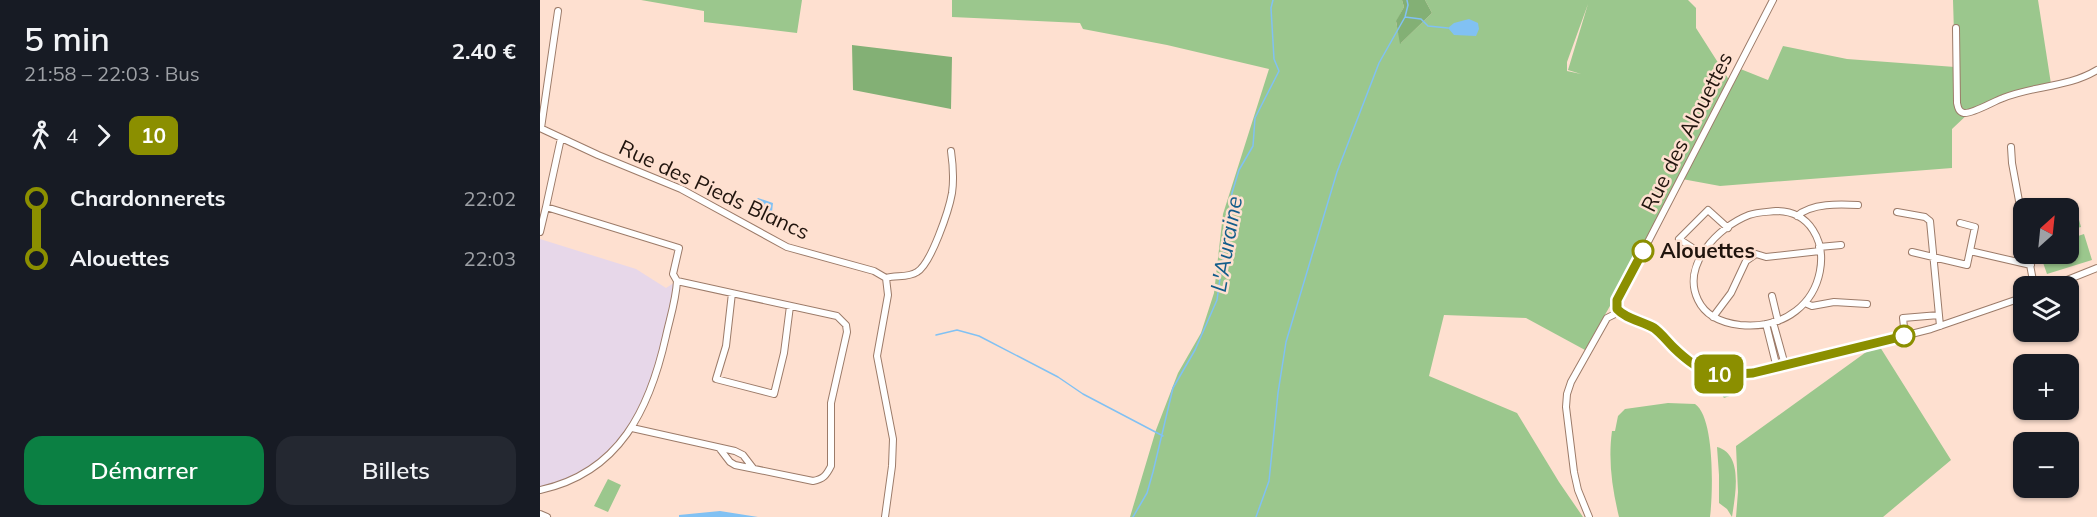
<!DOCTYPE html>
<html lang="fr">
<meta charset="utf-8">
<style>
:root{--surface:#171b24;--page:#242831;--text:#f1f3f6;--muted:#9ea1a6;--accent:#0b8043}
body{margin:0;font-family:Mulish,sans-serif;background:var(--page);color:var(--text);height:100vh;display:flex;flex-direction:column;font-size:22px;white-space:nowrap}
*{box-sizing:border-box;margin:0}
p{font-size:20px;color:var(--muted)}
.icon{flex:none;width:33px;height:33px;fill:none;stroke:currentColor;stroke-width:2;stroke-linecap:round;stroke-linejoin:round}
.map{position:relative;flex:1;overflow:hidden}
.details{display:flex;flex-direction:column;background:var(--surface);width:540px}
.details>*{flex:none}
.badge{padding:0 12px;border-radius:9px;font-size:21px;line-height:39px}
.needle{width:39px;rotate:27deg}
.controls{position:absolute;left:1473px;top:198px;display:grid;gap:12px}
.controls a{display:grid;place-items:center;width:66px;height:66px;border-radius:12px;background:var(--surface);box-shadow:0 2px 4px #0004;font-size:30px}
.map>.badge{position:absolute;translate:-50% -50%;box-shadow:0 0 0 3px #fff}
.legs{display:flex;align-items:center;gap:9px;height:66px;padding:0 24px;font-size:20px}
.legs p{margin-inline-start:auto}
.head{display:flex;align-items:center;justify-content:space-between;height:102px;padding:0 24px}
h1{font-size:33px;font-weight:600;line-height:45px}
.primary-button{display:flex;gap:12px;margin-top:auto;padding:12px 24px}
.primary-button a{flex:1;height:69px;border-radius:18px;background:var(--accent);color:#fff;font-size:24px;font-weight:600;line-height:69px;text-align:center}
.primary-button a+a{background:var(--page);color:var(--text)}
ul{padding:0 24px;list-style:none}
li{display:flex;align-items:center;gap:21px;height:60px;font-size:22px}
li i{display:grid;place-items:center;width:9px;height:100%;margin:0 8px;background:currentColor}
li i::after{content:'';width:15px;height:15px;margin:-8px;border:4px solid;border-radius:50%;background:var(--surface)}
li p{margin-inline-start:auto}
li:first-child i{background:linear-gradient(#0000 50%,currentColor 0)}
li:last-child i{background:linear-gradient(currentColor 50%,#0000 0)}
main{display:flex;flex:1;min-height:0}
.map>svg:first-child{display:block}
.commercial{fill:#e7d7e9}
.green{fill:#9bc78d;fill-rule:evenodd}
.forest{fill:#83b075}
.water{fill:#81c1f3}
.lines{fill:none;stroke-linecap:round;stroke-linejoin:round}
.stream{stroke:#81c1f3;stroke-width:1.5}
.minor-casing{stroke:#9c7b69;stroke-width:8}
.minor{stroke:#fff;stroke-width:6}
.line-1-casing{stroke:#fff;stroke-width:14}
.line-1{stroke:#8b8f00;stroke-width:9}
.stop-1-dot{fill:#fff;stroke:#8b8f00;stroke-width:3}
.labels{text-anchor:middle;stroke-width:5;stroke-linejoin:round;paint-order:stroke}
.street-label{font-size:21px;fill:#20140d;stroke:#fee0d0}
.stop-label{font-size:21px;font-weight:bold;fill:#20140d;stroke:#fee0d0;text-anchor:start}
.water-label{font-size:22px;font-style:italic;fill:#125c8a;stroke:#fee0d0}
</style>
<main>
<section class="details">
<div class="head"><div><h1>5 min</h1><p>21:58 – 22:03 · Bus</p></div><b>2.40 €</b></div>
<div class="legs"><svg class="icon" aria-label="walk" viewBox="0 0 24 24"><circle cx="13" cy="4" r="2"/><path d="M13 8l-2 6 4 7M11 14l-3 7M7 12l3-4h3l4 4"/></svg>4<svg class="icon" aria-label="forward" viewBox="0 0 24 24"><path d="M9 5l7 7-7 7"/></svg><b class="badge" style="background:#8b8f00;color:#fff">10</b></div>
<ul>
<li><i style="color:#8b8f00"></i><b>Chardonnerets</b><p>22:02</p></li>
<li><i style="color:#8b8f00"></i><b>Alouettes</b><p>22:03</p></li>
</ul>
<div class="primary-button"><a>Démarrer</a><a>Billets</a></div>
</section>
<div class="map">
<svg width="1557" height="517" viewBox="0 0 1557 517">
<rect width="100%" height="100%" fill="#fee0d0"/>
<!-- commercial -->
<path class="commercial" d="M 0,239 L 96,269 L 126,288 L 137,281 L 113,385 L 77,446 L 32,479 L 0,490 Z"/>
<!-- green -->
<path class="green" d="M 101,0 L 262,0 L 257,33 L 164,22 L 164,11 Z
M 412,0 L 862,0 L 864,7 L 856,22 L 861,43 L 892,13 L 885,0 L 1148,0 L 1156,8 L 1156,28 L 1191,83 L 1198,68 L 1228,80 L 1243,46 L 1307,59 L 1415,67 L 1413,0 L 1498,0 L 1511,84 L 1430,112 L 1412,129 L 1412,168 L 1180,186 L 1142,179 L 1045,350 L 986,318 L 904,315 L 889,376 L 977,413 L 1019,482 L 1043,517 L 590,517 L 616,430 L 638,373 L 661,333 L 674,293 L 683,214 L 729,69 L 627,45 L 543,29 L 540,23 L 412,17 ZM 1048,4 L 1028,70 L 1041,74 L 1027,71 L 1027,62 Z
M 1535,205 L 1541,227 L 1529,230 L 1528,208 L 1520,208 Z
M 1544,234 L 1552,260 L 1507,274 L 1500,254 L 1528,254 L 1529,239 Z
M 1340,347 L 1411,460 L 1343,517 L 1196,517 L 1198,492 L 1196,446 L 1329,350 Z
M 1158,373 L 1179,377 L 1209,376 L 1193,387 L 1195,394 L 1184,398 C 1177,388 1171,380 1158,379 Z
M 1128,403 L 1155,404 C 1175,417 1173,494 1170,517 L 1079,517 C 1072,488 1068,460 1072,431 L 1075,431 L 1078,416 L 1085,409 Z
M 1177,447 C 1204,454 1195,496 1192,517 L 1187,509 L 1179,503 L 1179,475 Z
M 68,479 L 81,485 L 68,512 L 54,506 Z"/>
<!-- forest -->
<path class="forest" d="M 862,0 L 885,0 L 892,13 L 860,44 L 856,21 L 864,7 Z
M 312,45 L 412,57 L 411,109 L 313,90 Z"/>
<!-- water -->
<path class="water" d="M 929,19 L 938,23 L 939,29 L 936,36 L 914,35 L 908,28 L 914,23 Z
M 218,198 L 233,203 L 232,212 L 222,214 L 215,209 L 216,200 Z
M 180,511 L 218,517 L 139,517 L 139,515 Z"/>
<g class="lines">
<!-- stream -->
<path class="stream" d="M 865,17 L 881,19 L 888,26 L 908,28
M 396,335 L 417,330 L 439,336 L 518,377 L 543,394 L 623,436
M 593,517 L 607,493 L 613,472 L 633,388 L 655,350 L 677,300 L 692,193 L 699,170 L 713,146 L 715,118 L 739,71 L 734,59 L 731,8 L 733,0
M 716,517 L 729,481 L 738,393 L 746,342 L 797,172 L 839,63 L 865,17 L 868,5 L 867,0"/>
<!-- minor casing -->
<g class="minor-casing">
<path id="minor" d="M 1416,28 L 1417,103 C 1418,108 1419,112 1424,113 C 1433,114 1454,101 1463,98 C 1495,85 1527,88 1557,70
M 0,128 L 58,155 L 141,189 L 247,247 L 334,271 L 346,278 L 348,295 L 337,356 L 353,439 L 352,466 L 345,517
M 1,128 L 18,11
M 21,138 L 6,207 L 139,248 L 133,274 L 137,281
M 1471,147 L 1472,163 L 1484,228
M 1236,211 C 1305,211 1296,334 1200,325 C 1183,323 1166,317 1158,300 C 1141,265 1178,227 1209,215 C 1217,212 1227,212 1236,211 Z
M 1357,212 L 1385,217 L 1390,221 L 1400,326
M 1257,216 C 1272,203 1299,204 1318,205
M 0,232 L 6,207
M 1279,247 L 1301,245
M 1430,251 L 1491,265
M 1372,252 L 1427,265 L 1435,227 L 1420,223
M 1162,254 L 1139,239 L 1168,210 L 1188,228
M 1488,254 L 1494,286
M 346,278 C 356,275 368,278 377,272 C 391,264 409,210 412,193 C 414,179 413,165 411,151
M 137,281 L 297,316 L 306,325 L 307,332 L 291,403 L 291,466 C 286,476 283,479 273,481 L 195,465 L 190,462 L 180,449
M 1512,286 L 1557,268
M 192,293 L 186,346 L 176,379 L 234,394 L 244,353 L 250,306
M 1232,296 L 1238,321
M 1265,303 L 1272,306 L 1294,302 L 1327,304
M 1079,312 L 1114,329 L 1144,357 L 1162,370 L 1190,375 L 1237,368 L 1391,329 L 1484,297
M 1079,312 L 1077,305 L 1078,300 L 1233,0
M 1173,317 L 1191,293 L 1206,261 L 1216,254 L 1226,257 L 1280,251
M 1233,322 L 1245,365
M 1226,324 L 1237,368
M 1365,336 L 1363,318 L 1399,315
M 92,428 L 195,451 L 203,455 L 213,468
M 0,490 C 80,473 110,408 126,336 C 130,318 136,300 137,281
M 0,514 L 7,517
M 1049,517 L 1038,490 L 1034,472 L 1026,407 L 1027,394 L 1031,382 L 1067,318 L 1079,312"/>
</g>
<!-- minor -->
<use href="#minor" class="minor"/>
</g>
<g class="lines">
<!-- line-1 casing -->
<g class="line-1-casing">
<path id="line-1" d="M 1103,251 L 1077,300 L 1077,309 C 1086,319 1102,321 1114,328 C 1121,333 1127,341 1134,348 C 1163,376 1174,376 1213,373 L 1364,336"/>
</g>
<!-- line-1 -->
<use href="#line-1" class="line-1"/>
</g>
<!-- markers -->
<g class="stop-1-dot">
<circle cx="1103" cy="251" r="10"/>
<circle cx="1364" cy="336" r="10"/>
</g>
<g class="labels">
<!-- street labels -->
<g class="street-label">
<text transform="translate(1147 132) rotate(-63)" y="7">Rue des Alouettes</text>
<text transform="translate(174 190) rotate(25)" y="7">Rue des Pieds Blancs</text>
</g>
<!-- stop labels -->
<g class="stop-label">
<text x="1120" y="258">Alouettes</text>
</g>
<!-- water labels -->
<g class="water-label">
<text transform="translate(686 244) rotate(-80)" y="8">L'Auraine</text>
</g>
</g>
</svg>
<div class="controls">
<a><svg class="needle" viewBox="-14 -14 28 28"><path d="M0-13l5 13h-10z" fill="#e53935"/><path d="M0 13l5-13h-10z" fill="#9ea1a6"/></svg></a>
<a><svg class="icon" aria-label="layers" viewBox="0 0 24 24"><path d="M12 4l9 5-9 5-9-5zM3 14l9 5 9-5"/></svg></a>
<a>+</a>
<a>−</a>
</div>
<b class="badge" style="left:1179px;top:374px;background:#8b8f00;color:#fff">10</b>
</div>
</main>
